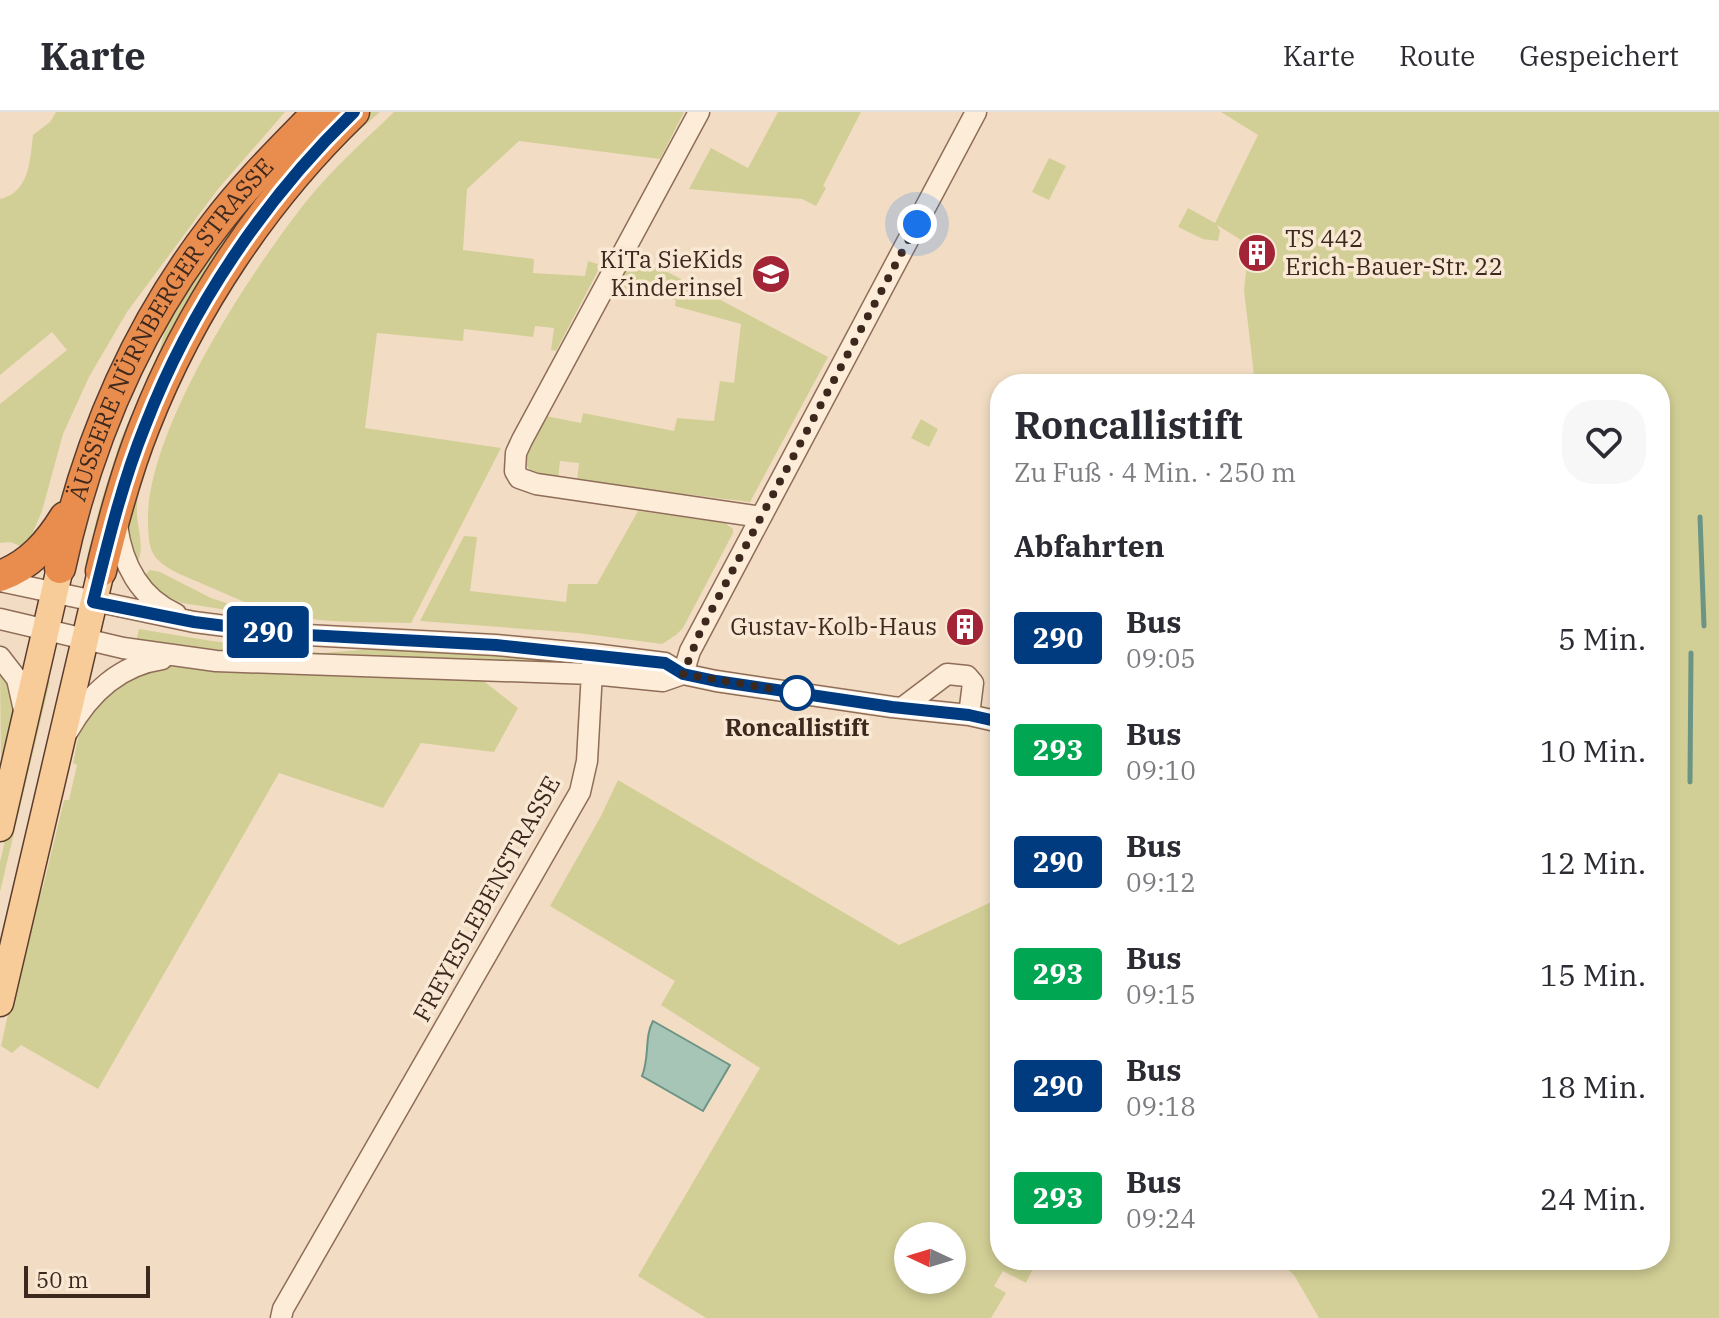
<!DOCTYPE html>
<html lang="de">
<meta charset="utf-8">
<style>
:root{--surface:#fff;--page:#f7f7f7;--text:#2b2b33;--muted:#7c7c81;--line:#e1e1e2}
body{margin:0;font-family:"IBM Plex Serif",serif;background:var(--page);color:var(--text);height:100vh;display:flex;flex-direction:column;font-size:30px;white-space:nowrap}
*{box-sizing:border-box;margin:0}
p{font-size:26px;color:var(--muted)}
.icon{flex:none;width:44px;height:44px;fill:none;stroke:currentColor;stroke-width:2;stroke-linecap:round;stroke-linejoin:round}
.map{position:relative;flex:1;overflow:hidden}
.side{position:absolute;left:990px;top:262px;width:680px;height:896px;display:flex;flex-direction:column;background:var(--surface);border-radius:32px;box-shadow:0 4px 12px #0003}
.side>*{flex:none}
.badge{padding:0 16px;border-radius:6px;font-size:28px;line-height:52px}
.needle{width:52px;rotate:274deg}
.fabs{position:absolute;left:894px;top:1110px;display:grid;gap:16px}
.fabs a{display:grid;place-items:center;width:72px;height:72px;border-radius:50%;background:var(--surface);box-shadow:0 4px 12px #0003;font-size:40px}
.scale{position:absolute;left:24px;bottom:20px;width:126px;box-sizing:border-box;padding-left:8px;border:4px solid #3d281e;border-top:0;font-size:22px;line-height:28px;white-space:nowrap;color:#3d281e;-webkit-text-stroke:6px #f9e9d4;paint-order:stroke}
.you{position:absolute;width:40px;height:40px;margin:-20px;border:6px solid #fff;border-radius:50%;background:#1a73e8;box-shadow:0 0 0 12px #1a73e833}
.map>.badge{position:absolute;translate:-50% -50%;box-shadow:0 0 0 4px #fff}
h2{padding:0 24px;font-size:30px;line-height:72px}
.round{display:grid;place-items:center;flex:none;width:84px;height:84px;border-radius:32px;background:var(--page)}
.overview{display:flex;align-items:center;justify-content:space-between;height:136px;padding:0 24px}
h1{font-size:38px;font-weight:700;line-height:60px}
ul{padding:0;list-style:none}
li{display:flex;align-items:center;gap:24px;height:112px;padding:0 24px}
li div{flex:1}
li b{display:block;font-size:30px}
li em{font-style:normal}
li .badge{min-width:88px;font-weight:700;text-align:center}
header{display:flex;align-items:center;gap:48px;box-sizing:border-box;height:112px;padding:0 40px;background:var(--surface);border-bottom:2px solid var(--line)}
header strong{font-size:38px}
nav{display:flex;gap:44px;margin-inline-start:auto;font-size:28px}
.map>svg:first-child{display:block}
.green{fill:#d2cf96;fill-rule:evenodd}
.water{fill:#a6c5b7;stroke:#6c9484;stroke-width:2}
.lines{fill:none;stroke-linecap:round;stroke-linejoin:round}
.stream{stroke:#6c9484;stroke-width:5}
.minor-casing{stroke:#8f6d58;stroke-width:23}
.major-casing{stroke:#5c3c2d;stroke-width:29}
.highway-casing{stroke:#5c3c2d;stroke-width:33}
.minor{stroke:#fcecd8;stroke-width:20}
.major{stroke:#f8cc99;stroke-width:26}
.highway{stroke:#e88d4e;stroke-width:30}
.line-casing{stroke:#fff;stroke-width:18}
.line{stroke:#003b80;stroke-width:12}
.walk{stroke:#3d281e;stroke-width:8;stroke-dasharray:0 14.4}
.stop-dot{fill:#fff;stroke:#003b80;stroke-width:4}
.labels{text-anchor:middle;stroke-width:7;stroke-linejoin:round;paint-order:stroke}
.poi-label{font-size:24px;fill:#3d281e;stroke:#f9e9d4;text-anchor:end}
.street-label{font-size:24px;fill:#3d281e;stroke:#f9e9d4}
.stop-label{font-size:24px;font-weight:bold;fill:#3d281e;stroke:#f9e9d4}
</style>
<header>
<strong>Karte</strong>
<nav><a>Karte</a><a>Route</a><a>Gespeichert</a></nav>
</header>
<div class="map">
<svg width="1719" height="1206" viewBox="0 0 1719 1206">
<rect width="100%" height="100%" fill="#f2ddc4"/>
<!-- green -->
<path class="green" d="M 56,0 L 285,0 L 218,77 L 127,200 L 89,265 L 63,322 L 42,399 L 25,439 C 17,431 11,429 0,431 L 0,292 L 67,238 L 52,220 L 0,263 L 0,87 C 30,80 30,48 33,23 L 50,10 Z
M 367,0 L 380,0 C 269,94 195,221 146,356 C 141,370 137,383 137,397 C 136,414 146,436 137,451 L 124,412 L 155,311 L 250,136 Z
M 394,0 L 684,0 L 660,47 L 519,29 L 467,77 L 463,138 L 534,147 L 533,161 L 585,164 L 588,149 L 601,153 L 556,239 L 551,238 L 554,216 L 535,214 L 533,225 L 464,217 L 463,229 L 377,221 L 365,316 L 501,336 L 411,511 C 375,510 337,511 302,506 C 269,502 235,486 205,473 C 190,466 168,459 157,447 C 148,437 149,425 148,413 C 144,321 249,162 305,91 C 331,58 364,29 394,0 Z
M 778,0 L 861,0 L 823,74 L 826,76 L 816,94 L 802,87 L 689,77 L 711,36 L 748,56 Z
M 1221,0 L 1719,0 L 1719,1206 L 1319,1206 L 1294,1163 L 1277,1148 L 1660,1148 L 1660,272 L 1255,272 L 1244,178 L 1249,133 L 1217,113 L 1220,119 L 1218,129 L 1203,127 L 1178,115 L 1188,96 L 1215,111 L 1258,23 Z
M 302,29 L 242,117 L 93,451 L 86,449 L 101,390 L 121,327 L 160,237 L 167,210 L 181,177 Z
M 1049,46 L 1066,54 L 1049,88 L 1032,80 Z
M 629,152 L 660,156 L 828,245 L 750,390 L 577,369 L 579,351 L 560,349 L 558,367 C 505,360 530,338 546,304 L 581,311 L 583,301 L 674,319 L 677,306 L 714,309 L 720,269 L 734,271 L 741,212 L 675,194 L 676,188 L 617,175 Z
M 921,307 L 938,317 L 929,335 L 911,326 Z
M 638,399 L 725,411 L 733,417 L 733,421 L 683,516 L 676,523 L 662,532 L 578,521 L 420,509 L 464,424 L 477,425 L 470,479 L 566,490 L 568,472 L 597,472 Z
M 150,458 L 160,460 L 211,486 L 265,504 L 182,491 L 161,482 L 142,465 Z
M 139,517 L 212,529 L 322,541 L 373,537 L 554,546 L 569,549 L 568,554 L 215,541 L 136,530 Z
M 173,553 L 324,564 L 481,567 L 518,596 L 494,640 L 421,631 L 383,696 L 279,661 L 98,977 L 21,933 L 12,941 L 1,934 L 26,820 L 43,775 L 64,688 L 69,688 L 77,653 L 73,651 C 76,639 77,625 82,614 C 98,578 135,555 173,553 Z
M 0,559 C 18,584 15,608 9,636 L 4,635 L 1,649 Z
M 42,567 L 50,569 L 0,780 L 0,750 Z
M 618,668 L 899,833 L 1000,786 L 1000,1148 L 1037,1148 L 1026,1171 L 1003,1159 L 994,1174 L 1006,1181 L 991,1206 L 706,1206 L 638,1164 L 760,956 L 661,893 L 675,869 L 550,794 L 601,704 ZM 908,1124 L 952,1124 L 952,1168 L 908,1168 Z"/>
<!-- water -->
<path class="water" d="M 653,909 L 730,953 L 703,999 L 642,964 C 650,945 644,925 653,909 Z"/>
<g class="lines">
<!-- stream -->
<path class="stream" d="M 1700,405 L 1704,514
M 1690,670 L 1691,541"/>
<!-- minor casing -->
<g class="minor-casing">
<path id="minor" d="M 699,0 L 522,328 L 516,341 L 515,359 L 519,366 L 536,372 L 761,405
M 117,413 C 122,451 139,485 176,502
M 0,469 L 194,510 L 288,522 L 496,533 L 593,542 L 665,551 L 683,562 L 716,569 L 892,595 L 969,603 L 1000,610
M 0,507 L 123,536 L 216,549 L 592,562 L 663,569 L 683,562
M 0,545 L 17,567 L 24,598
M 683,562 L 690,539 L 976,0
M 902,596 L 947,562 L 967,564 L 973,571 L 969,603
M 68,619 C 89,582 120,553 162,547
M 281,1206 L 283,1197 L 580,680 L 587,649 L 593,542"/>
</g>
<!-- major casing -->
<g class="major-casing">
<path id="major" d="M 0,716 L 60,456
M 0,891 L 101,459"/>
</g>
<!-- highway casing -->
<g class="highway-casing">
<g id="highway">
<path id="s1" d="M 60,456 C 87,330 136,215 215,113 C 246,72 283,36 318,0"/>
<path d="M 101,459 C 113,409 126,360 145,313 C 191,196 264,87 354,0"/>
<path d="M 0,464 C 30,453 49,431 65,405"/>
</g>
</g>
<!-- minor -->
<use href="#minor" class="minor"/>
<!-- major -->
<use href="#major" class="major"/>
<!-- highway -->
<use href="#highway" class="highway"/>
</g>
<g class="lines">
<!-- line casing -->
<g class="line-casing">
<path id="line" d="M 354,0 C 264,87 190,197 145,314 C 122,371 108,430 93,490 L 194,510 L 288,522 L 496,533 L 665,551 L 683,562 L 716,569 L 892,595 L 969,603 L 1000,610"/>
</g>
<!-- line -->
<use href="#line" class="line"/>
<!-- walk -->
<path class="walk" d="M 797,581 L 683,562 L 701,518 L 917,112"/>
</g>
<!-- icons -->
<defs>
<g id="building-disc" transform="scale(2)"><circle r="9.5" fill="#a32337" stroke="#f9e9d4"/><path d="M-4-6H4V6H1V3H-1V6H-4ZM-2.5-4.3h1.7v1.8h-1.7ZM.8-4.3h1.7v1.8H.8ZM-2.5-1h1.7V.8h-1.7ZM.8-1h1.7V.8H.8Z" fill="#fff"/></g>
<g id="school-disc" transform="scale(2)"><circle r="9.5" fill="#a32337" stroke="#f9e9d4"/><path d="M0-5L7-2L0 1L-7-2ZM-4 1L0 2.5L4 1V4Q0 6-4 4Z" fill="#fff"/></g>
</defs>
<g fill-rule="evenodd">
<use href="#building-disc" x="1257" y="141"/>
<use href="#school-disc" x="771" y="162"/>
<use href="#building-disc" x="965" y="515"/>
</g>
<!-- markers -->
<circle class="stop-dot" cx="797" cy="581" r="16"/>
<g class="labels">
<!-- poi labels -->
<g class="poi-label">
<text x="1285" y="135" text-anchor="start">TS 442<tspan x="1285" dy="28">Erich-Bauer-Str. 22</tspan></text>
<text x="743" y="156">KiTa SieKids<tspan x="743" dy="28">Kinderinsel</tspan></text>
<text x="937" y="523">Gustav-Kolb-Haus</text>
</g>
<!-- street labels -->
<g class="street-label">
<text dy="8" stroke="none"><textPath href="#s1" startOffset="266">ÄUSSERE NÜRNBERGER STRASSE</textPath></text>
<text transform="translate(487 787) rotate(-61)" y="8">FREYESLEBENSTRASSE</text>
</g>
<!-- stop labels -->
<g class="stop-label">
<text x="797" y="624">Roncallistift</text>
</g>
</g>
</svg>
<div class="fabs">
<a><svg class="needle" viewBox="-14 -14 28 28"><path d="M0-13l5 13h-10z" fill="#e53935"/><path d="M0 13l5-13h-10z" fill="#7c7c81"/></svg></a>
</div>
<div class="scale">50 m</div>
<div class="you" style="left:917px;top:112px"></div>
<b class="badge" style="left:268px;top:520px;background:#003b80;color:#fff">290</b>
<section class="side">
<div class="overview"><div><h1>Roncallistift</h1><p>Zu Fuß · 4 Min. · 250 m</p></div><a class="round"><svg class="icon" aria-label="heart" viewBox="0 0 24 24"><path d="M12 20l-8-8c-3-5 5-10 8-4 3-6 11-1 8 4z"/></svg></a></div>
<h2>Abfahrten</h2>
<ul>
<li><span class="badge" style="background:#003b80;color:#fff">290</span><div><b>Bus</b><p>09:05</p></div><em>5 Min.</em></li>
<li><span class="badge" style="background:#00a651;color:#fff">293</span><div><b>Bus</b><p>09:10</p></div><em>10 Min.</em></li>
<li><span class="badge" style="background:#003b80;color:#fff">290</span><div><b>Bus</b><p>09:12</p></div><em>12 Min.</em></li>
<li><span class="badge" style="background:#00a651;color:#fff">293</span><div><b>Bus</b><p>09:15</p></div><em>15 Min.</em></li>
<li><span class="badge" style="background:#003b80;color:#fff">290</span><div><b>Bus</b><p>09:18</p></div><em>18 Min.</em></li>
<li><span class="badge" style="background:#00a651;color:#fff">293</span><div><b>Bus</b><p>09:24</p></div><em>24 Min.</em></li>
</ul>
</section>
</div>
